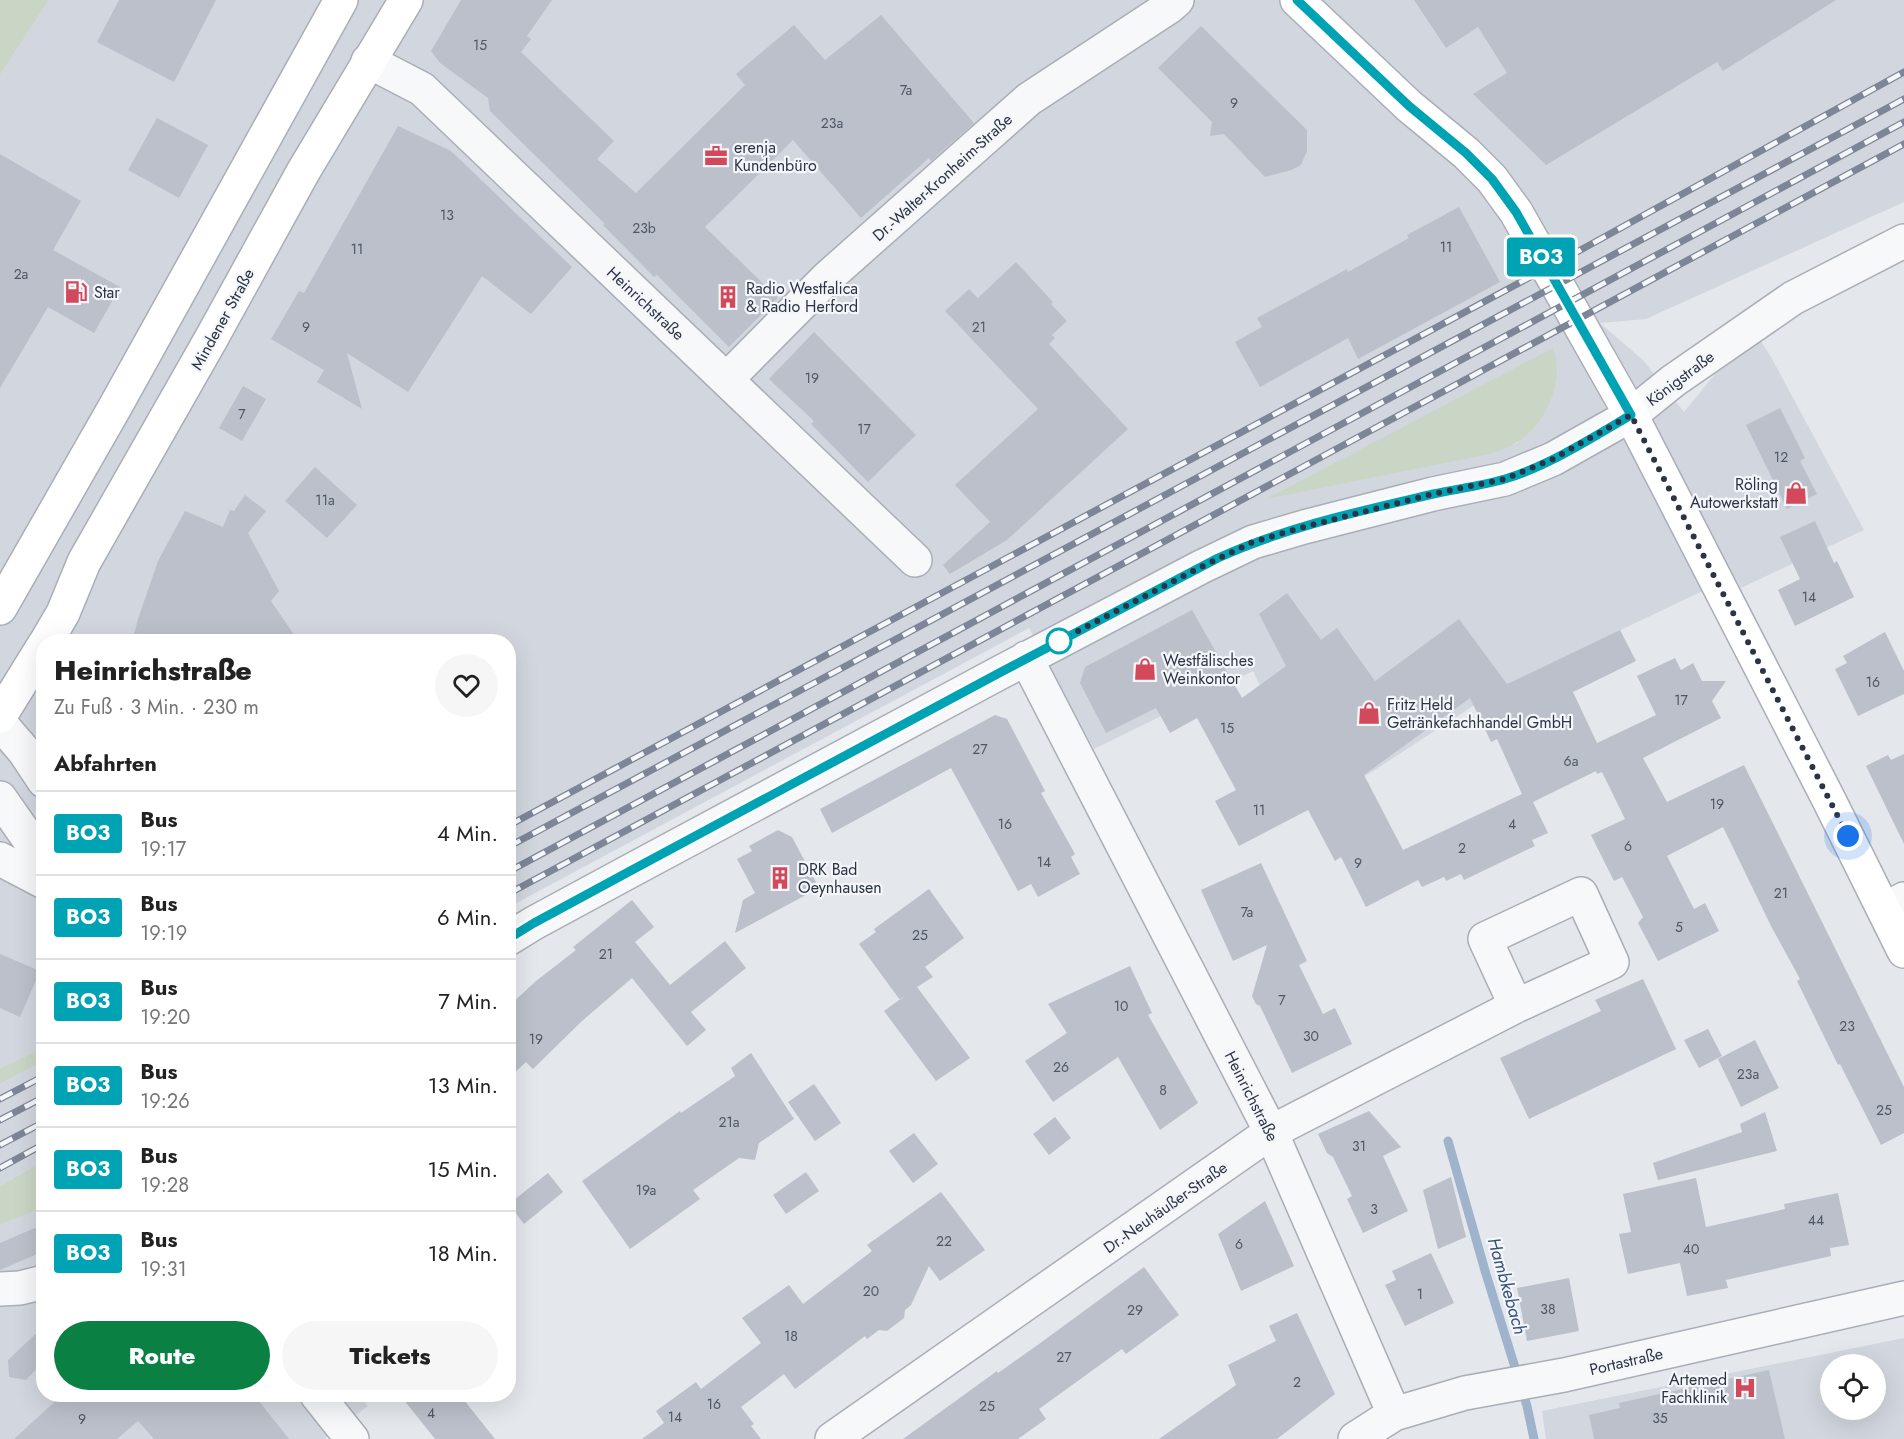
<!DOCTYPE html>
<html lang="de">
<meta charset="utf-8">
<style>
:root{--surface:#fff;--page:#f6f6f6;--text:#222;--muted:#767676;--line:#e0e0e0;--accent:#0b8043}
body{margin:0;font-family:Jost,sans-serif;background:var(--page);color:var(--text);height:100vh;display:flex;flex-direction:column;font-size:22px;white-space:nowrap}
*{box-sizing:border-box;margin:0}
p{font-size:20px;color:var(--muted)}
.icon{flex:none;width:33px;height:33px;fill:none;stroke:currentColor;stroke-width:2;stroke-linecap:round;stroke-linejoin:round}
.map{position:relative;flex:1;overflow:hidden}
.details{position:absolute;left:36px;top:634px;width:480px;height:768px;display:flex;flex-direction:column;background:var(--surface);border-radius:24px;box-shadow:0 6px 24px #0002}
.details>*{flex:none}
.badge{padding:0 12px;border-radius:4px;font-size:21px;line-height:39px}
.buttons{position:absolute;left:1820px;top:1354px;display:grid;gap:12px}
.buttons a{display:grid;place-items:center;width:66px;height:66px;border-radius:50%;background:var(--surface);box-shadow:0 6px 24px #0002;font-size:30px}
.you{position:absolute;width:30px;height:30px;margin:-15px;border:4px solid #fff;border-radius:50%;background:#1a73e8;box-shadow:0 0 0 9px #1a73e833}
.map>.badge{position:absolute;translate:-50% -50%;box-shadow:0 0 0 3px #fff}
h2{padding:0 18px;font-size:22px;line-height:54px}
.round{display:grid;place-items:center;flex:none;width:63px;height:63px;border-radius:32px;background:var(--page)}
.summary{display:flex;align-items:center;justify-content:space-between;height:102px;padding:0 18px}
h1{font-size:28px;font-weight:800;line-height:45px}
.action{display:flex;gap:12px;margin-top:auto;padding:12px 18px}
.action a{flex:1;height:69px;border-radius:36px;background:var(--accent);color:#fff;font-size:24px;font-weight:800;line-height:69px;text-align:center}
.action a+a{background:var(--page);color:var(--text)}
ul{padding:0;list-style:none}
li{display:flex;align-items:center;gap:18px;height:84px;padding:0 18px;border-top:2px solid var(--line)}
li div{flex:1}
li b{display:block;font-size:22px}
li em{font-style:normal}
li .badge{min-width:66px;font-weight:700;text-align:center}
.map>svg:first-child{display:block}
.built{fill:#d2d6de;fill-rule:evenodd}
.green{fill:#c9d6c5}
.lines{fill:none;stroke-linecap:round;stroke-linejoin:round}
.stream{stroke:#9fb4cc;stroke-width:9}
.building{fill:#bbc0ca;fill-rule:evenodd}
.street-casing{stroke:#a9aeb7;stroke-width:36}
.secondary-casing{stroke:#a9aeb7;stroke-width:36}
.street{stroke:#f7f8fa;stroke-width:33}
.secondary{stroke:#fff;stroke-width:33}
.rail-casing{stroke:#7d8696;stroke-width:7}
.rail{stroke:#f4f6f9;stroke-width:4.5;stroke-dasharray:14;stroke-linecap:butt}
.line-casing{stroke:#fff;stroke-width:14}
.line{stroke:#00a3b4;stroke-width:9}
.walk{stroke:#2b3445;stroke-width:6;stroke-dasharray:0 10.8}
.stop-dot{fill:#fff;stroke:#00a3b4;stroke-width:3}
.labels{text-anchor:middle;stroke-width:4.5;stroke-linejoin:round;paint-order:stroke}
.number-label{font-size:14px;fill:#4f5766}
.poi-label{font-size:16px;fill:#2b3445;stroke:#f4f6f9;text-anchor:start}
.street-label{font-size:16px;fill:#2b3445;stroke:#f4f6f9}
.water-label{font-size:18px;font-style:italic;fill:#34527a;stroke:#f4f6f9}
</style>
<div class="map">
<svg width="1904" height="1439" viewBox="0 0 1904 1439">
<rect width="100%" height="100%" fill="#e4e7ec"/>
<!-- built -->
<path class="built" d="M 49,0 L 1904,0 L 1904,202 L 1646,319 L 1600,323 L 1643,360 L 1684,412 L 1715,374 L 1760,340 L 1771,357 L 1864,530 L 1741,588 L 1734,576 L 1507,684 L 1350,786 L 1289,744 L 1253,671 L 1094,749 L 1029,628 L 509,907 L 508,642 L 44,642 L 43,1048 L 0,1068 L 0,75 ZM 1553,349 L 1552,397 L 1530,432 L 1516,444 L 1269,498 Z
M 43,1061 L 43,1161 L 0,1186 L 0,1084 Z
M 43,1180 L 44,1395 L 359,1395 L 368,1406 L 324,1439 L 0,1439 L 0,1205 Z
M 1904,1338 L 1904,1439 L 1546,1439 L 1542,1411 ZM 1830,1365 L 1875,1365 L 1875,1410 L 1830,1410 Z"/>
<!-- green -->
<path class="green" d="M 0,0 L 49,0 L 0,75 Z
M 1553,348 C 1566,381 1545,426 1516,443 C 1508,448 1498,451 1489,454 L 1266,499 Z
M 43,1048 L 43,1061 L 0,1084 L 0,1068 Z
M 43,1161 L 43,1208 L 0,1224 L 0,1186 Z"/>
<g class="lines">
<!-- stream -->
<path class="stream" d="M 1448,1141 L 1486,1274 L 1527,1406 L 1534,1439"/>
</g>
<!-- building -->
<path class="building" d="M 119,0 L 216,0 L 174,82 L 97,42 Z
M 461,0 L 552,0 L 527,36 L 531,39 L 521,52 L 614,141 L 597,159 L 636,193 L 745,85 L 736,74 L 794,25 L 825,60 L 881,15 L 974,123 L 931,161 L 929,158 L 861,218 L 793,140 L 705,227 L 778,298 L 729,347 L 657,275 L 654,277 L 603,225 L 605,224 L 490,111 L 488,98 L 440,63 L 431,51 Z
M 1414,0 L 1836,0 L 1723,71 L 1717,62 L 1546,165 L 1473,94 L 1507,73 L 1478,27 L 1446,48 Z
M 1201,26 L 1307,130 L 1307,151 L 1301,165 L 1291,170 L 1265,177 L 1224,134 L 1210,136 L 1212,122 L 1158,68 Z
M 157,118 L 208,145 L 179,198 L 128,170 Z
M 398,126 L 451,151 L 572,267 L 531,314 L 482,276 L 408,392 L 347,353 L 362,409 L 317,382 L 324,370 L 271,339 L 299,291 L 304,293 Z
M 0,154 L 81,201 L 53,250 L 120,287 L 94,333 L 48,307 L 0,388 Z
M 1459,207 L 1500,282 L 1358,359 L 1348,338 L 1260,387 L 1235,342 L 1262,327 L 1257,318 L 1347,269 L 1348,272 L 1409,238 L 1407,235 Z
M 1016,262 L 1053,302 L 1051,304 L 1067,321 L 1052,335 L 1055,338 L 1049,344 L 1128,429 L 1007,540 L 950,574 L 943,565 L 990,522 L 955,485 L 1038,409 L 945,311 L 969,289 L 978,298 Z
M 814,332 L 916,435 L 868,482 L 811,424 L 814,421 L 769,379 Z
M 243,386 L 266,399 L 242,441 L 219,428 Z
M 1780,408 L 1805,458 L 1800,461 L 1817,494 L 1787,509 L 1746,425 Z
M 315,467 L 357,505 L 327,538 L 285,501 Z
M 245,495 L 266,511 L 248,533 L 279,591 L 271,601 L 299,642 L 132,642 L 138,619 L 158,561 L 185,511 L 223,527 L 230,510 L 234,511 Z
M 1815,521 L 1834,563 L 1837,561 L 1854,597 L 1795,626 L 1778,590 L 1800,579 L 1780,537 Z
M 1287,593 L 1321,640 L 1337,628 L 1375,681 L 1459,619 L 1507,684 L 1620,630 L 1636,661 L 1573,692 L 1597,743 L 1656,715 L 1637,676 L 1675,658 L 1681,670 L 1693,663 L 1702,681 L 1726,681 L 1712,701 L 1721,718 L 1643,758 L 1667,802 L 1744,765 L 1904,1087 L 1904,1133 L 1881,1145 L 1840,1064 L 1838,1065 L 1797,981 L 1800,979 L 1771,926 L 1723,827 L 1667,856 L 1694,909 L 1705,903 L 1719,931 L 1658,961 L 1638,923 L 1643,917 L 1622,877 L 1614,881 L 1591,835 L 1625,819 L 1602,772 L 1597,774 L 1596,771 L 1533,802 L 1548,833 L 1532,840 L 1535,846 L 1464,880 L 1461,874 L 1446,881 L 1444,877 L 1422,887 L 1418,880 L 1366,907 L 1341,857 L 1335,861 L 1308,810 L 1239,846 L 1215,801 L 1236,790 L 1197,718 L 1170,733 L 1156,708 L 1106,733 L 1080,683 L 1085,667 L 1192,610 L 1242,698 L 1286,666 L 1259,614 ZM 1470,698 L 1491,742 L 1497,739 L 1522,794 L 1403,850 L 1364,775 Z
M 1885,632 L 1904,671 L 1904,694 L 1858,716 L 1835,669 L 1847,663 L 1843,656 Z
M 995,715 L 1007,719 L 1045,791 L 1041,793 L 1075,854 L 1071,857 L 1080,874 L 1038,897 L 1031,884 L 1018,891 L 951,768 L 832,833 L 820,809 Z
M 1904,754 L 1904,844 L 1866,766 L 1888,755 L 1891,760 Z
M 778,830 L 792,837 L 819,888 L 735,933 L 743,900 L 755,893 L 737,859 L 752,851 L 749,846 Z
M 1261,863 L 1307,961 L 1299,965 L 1323,1014 L 1335,1008 L 1352,1044 L 1292,1073 L 1260,1006 L 1256,1004 L 1252,996 L 1267,945 L 1233,961 L 1201,890 Z
M 929,889 L 964,938 L 925,967 L 933,977 L 917,987 L 970,1058 L 936,1081 L 884,1011 L 906,995 L 900,1000 L 859,944 L 876,932 L 874,929 Z
M 632,900 L 654,927 L 635,942 L 670,985 L 725,941 L 746,968 L 691,1012 L 706,1030 L 687,1046 L 632,978 L 582,1021 L 533,1069 L 526,1062 L 508,1079 L 508,1007 L 536,981 L 576,950 L 573,947 Z
M 0,954 L 40,971 L 20,1017 L 0,1008 Z
M 1130,966 L 1152,1013 L 1148,1015 L 1198,1103 L 1160,1130 L 1118,1057 L 1053,1102 L 1025,1061 L 1067,1033 L 1048,1004 Z
M 1643,979 L 1676,1049 L 1529,1119 L 1500,1058 L 1601,1011 L 1595,1000 Z
M 1708,1029 L 1722,1056 L 1699,1068 L 1684,1040 Z
M 1755,1040 L 1779,1088 L 1741,1107 L 1718,1059 Z
M 751,1053 L 794,1119 L 759,1143 L 755,1160 L 739,1158 L 693,1190 L 700,1199 L 630,1249 L 582,1181 L 680,1111 L 681,1113 L 735,1076 L 731,1068 Z
M 814,1084 L 841,1123 L 815,1141 L 788,1102 Z
M 1369,1111 L 1401,1147 L 1383,1156 L 1408,1211 L 1363,1233 L 1347,1199 L 1352,1196 L 1333,1157 L 1327,1153 L 1318,1134 Z
M 1765,1112 L 1777,1151 L 1658,1180 L 1653,1163 L 1742,1132 L 1740,1124 Z
M 1055,1117 L 1071,1138 L 1049,1155 L 1033,1134 Z
M 914,1133 L 938,1164 L 913,1183 L 889,1151 Z
M 806,1172 L 819,1191 L 786,1214 L 773,1195 Z
M 548,1173 L 563,1192 L 524,1224 L 509,1204 Z
M 1451,1177 L 1466,1237 L 1438,1249 L 1423,1190 Z
M 1696,1178 L 1706,1227 L 1785,1209 L 1784,1204 L 1838,1193 L 1849,1245 L 1830,1248 L 1831,1256 L 1726,1280 L 1728,1288 L 1687,1296 L 1680,1263 L 1628,1274 L 1619,1234 L 1631,1232 L 1623,1194 Z
M 941,1192 L 985,1250 L 940,1281 L 929,1266 L 911,1305 L 905,1310 L 904,1318 L 887,1331 L 879,1330 L 867,1339 L 865,1336 L 795,1389 L 784,1374 L 741,1407 L 754,1424 L 751,1426 L 761,1439 L 642,1439 L 664,1423 L 656,1411 L 696,1382 L 701,1389 L 761,1343 L 742,1318 L 789,1285 L 803,1304 L 872,1251 L 867,1245 Z
M 1265,1201 L 1294,1266 L 1241,1291 L 1218,1234 Z
M 44,1224 L 44,1251 L 0,1270 L 0,1243 Z
M 1431,1253 L 1454,1303 L 1405,1326 L 1385,1285 L 1396,1280 L 1392,1271 Z
M 1144,1267 L 1179,1315 L 1126,1354 L 1122,1349 L 1039,1409 L 1046,1419 L 1018,1439 L 903,1439 L 997,1371 L 998,1373 L 1039,1344 Z
M 1569,1278 L 1579,1331 L 1527,1341 L 1517,1288 Z
M 1297,1313 L 1335,1394 L 1277,1439 L 1159,1439 L 1236,1385 L 1228,1365 L 1276,1341 L 1269,1326 Z
M 44,1326 L 44,1361 L 26,1380 L 9,1377 L 8,1360 Z
M 1769,1370 L 1785,1439 L 1594,1439 L 1589,1415 L 1620,1408 L 1619,1403 Z
M 62,1395 L 254,1395 L 289,1439 L 154,1439 L 138,1421 L 117,1439 L 14,1439 Z
M 400,1395 L 460,1395 L 495,1439 L 435,1439 Z"/>
<g class="lines">
<!-- street casing -->
<g class="street-casing">
<path id="street" d="M 368,61 L 422,89 L 915,560
M 727,379 L 827,278 L 1029,99 L 1169,7 L 1177,0
M 1026,658 L 1271,1132 L 1394,1414
M 0,723 L 24,751 L 44,781
M 0,798 L 44,861
M 0,859 L 44,882
M 1581,894 L 1612,962 L 1516,1006 L 1485,939 Z
M 1884,909 L 1904,899
M 508,939 L 534,923 L 632,870 L 1001,672 L 1201,567 L 1253,542 L 1304,527 L 1433,494 L 1505,479 L 1553,459 L 1631,415 L 1673,381 L 1793,298 L 1904,241
M 0,1289 L 20,1288 L 44,1282
M 317,1395 L 352,1439
M 832,1439 L 1271,1132 L 1516,1006
M 1355,1439 L 1394,1414 L 1465,1393 L 1564,1375 L 1904,1298"/>
</g>
<!-- secondary casing -->
<g class="secondary-casing">
<path id="secondary" d="M 1297,0 L 1409,106 L 1466,153 L 1492,179 L 1516,212 L 1631,415 L 1829,800 L 1904,951
M 0,608 L 115,407 L 341,0
M 46,642 L 63,613 L 84,562 L 211,339 L 303,172 L 406,0
M 0,716 L 44,645"/>
</g>
<!-- street -->
<use href="#street" class="street"/>
<!-- secondary -->
<use href="#secondary" class="secondary"/>
<!-- rail casing -->
<g class="rail-casing">
<path id="rail" d="M 508,826 L 1575,253 L 1904,72
M 508,847 L 1904,99
M 508,872 L 1904,122
M 508,894 L 1904,144
M 0,1099 L 44,1076
M 0,1120 L 44,1097
M 0,1145 L 44,1122
M 0,1168 L 44,1144"/>
</g>
<!-- rail -->
<use href="#rail" class="rail"/>
</g>
<g class="lines">
<!-- line casing -->
<g class="line-casing">
<path id="line" d="M 508,939 L 534,923 L 632,870 L 1001,672 L 1218,558 C 1286,527 1360,511 1433,494 C 1456,489 1481,486 1505,479 C 1548,466 1592,438 1631,415 L 1516,212 L 1492,179 L 1466,153 L 1409,106 L 1297,0"/>
</g>
<!-- line -->
<use href="#line" class="line"/>
<!-- walk -->
<path class="walk" d="M 1059,641 L 1201,567 L 1253,542 L 1304,527 L 1433,494 L 1505,479 L 1553,459 L 1631,415 L 1848,836"/>
</g>
<!-- icons -->
<defs>
<g id="office-bare" transform="scale(1.8)"><path d="M-6-3h4V-5.5h4V-3h4V5H-6ZM-1-4.5V-3h2v-1.5ZM-6 0V1H6V0Z" fill="#d1495b" stroke="#f4f6f9" stroke-width="2.5" paint-order="stroke"/></g>
<g id="fuel-bare" transform="scale(1.8)"><path d="M-5.5-6h7V0h2V4h1.3V-2.5L3-4.5l.8-.8L6-3V5H2.5V1h-1V6h-7ZM-4.2-4.7v3.2H.2V-4.7Z" fill="#d1495b" stroke="#f4f6f9" stroke-width="2.5" paint-order="stroke"/></g>
<g id="building-bare" transform="scale(1.8)"><path d="M-4-6H4V6H1V3H-1V6H-4ZM-2.5-4.3h1.7v1.8h-1.7ZM.8-4.3h1.7v1.8H.8ZM-2.5-1h1.7V.8h-1.7ZM.8-1h1.7V.8H.8Z" fill="#d1495b" stroke="#f4f6f9" stroke-width="2.5" paint-order="stroke"/></g>
<g id="shop-bare" transform="scale(1.8)"><path d="M-5-2.5h2.3a2.7 3.5 0 0 1 5.4 0H5L5.5 6h-11ZM-1.5-2.5h3a1.5 2.3 0 0 0-3 0Z" fill="#d1495b" stroke="#f4f6f9" stroke-width="2.5" paint-order="stroke"/></g>
<g id="hospital-bare" transform="scale(1.8)"><path d="M-5-5h3v3.5h4V-5h3V5h-3V1.5h-4V5h-3Z" fill="#d1495b" stroke="#f4f6f9" stroke-width="2.5" paint-order="stroke"/></g>
</defs>
<g fill-rule="evenodd">
<use href="#office-bare" x="716" y="156"/>
<use href="#fuel-bare" x="76" y="292"/>
<use href="#building-bare" x="728" y="297"/>
<use href="#shop-bare" x="1796" y="493"/>
<use href="#shop-bare" x="1145" y="669"/>
<use href="#shop-bare" x="1369" y="713"/>
<use href="#building-bare" x="780" y="878"/>
<use href="#hospital-bare" x="1745" y="1388"/>
</g>
<!-- markers -->
<circle class="stop-dot" cx="1059" cy="641" r="12"/>
<g class="labels">
<!-- number labels -->
<g class="number-label">
<text x="480" y="50">15</text>
<text x="906" y="95">7a</text>
<text x="1234" y="108">9</text>
<text x="832" y="128">23a</text>
<text x="447" y="220">13</text>
<text x="644" y="233">23b</text>
<text x="1446" y="252">11</text>
<text x="357" y="254">11</text>
<text x="21" y="279">2a</text>
<text x="306" y="332">9</text>
<text x="979" y="332">21</text>
<text x="812" y="383">19</text>
<text x="242" y="419">7</text>
<text x="864" y="434">17</text>
<text x="1781" y="462">12</text>
<text x="325" y="505">11a</text>
<text x="1809" y="602">14</text>
<text x="1873" y="687">16</text>
<text x="1681" y="705">17</text>
<text x="1227" y="733">15</text>
<text x="980" y="754">27</text>
<text x="1571" y="766">6a</text>
<text x="1717" y="809">19</text>
<text x="1259" y="815">11</text>
<text x="1005" y="829">16</text>
<text x="1512" y="829">4</text>
<text x="1628" y="851">6</text>
<text x="1462" y="853">2</text>
<text x="1044" y="867">14</text>
<text x="1358" y="868">9</text>
<text x="1781" y="898">21</text>
<text x="1247" y="917">7a</text>
<text x="1679" y="932">5</text>
<text x="920" y="940">25</text>
<text x="606" y="959">21</text>
<text x="1282" y="1005">7</text>
<text x="1121" y="1011">10</text>
<text x="1847" y="1031">23</text>
<text x="1311" y="1041">30</text>
<text x="536" y="1044">19</text>
<text x="1061" y="1072">26</text>
<text x="1748" y="1079">23a</text>
<text x="1163" y="1095">8</text>
<text x="1884" y="1115">25</text>
<text x="729" y="1127">21a</text>
<text x="1359" y="1151">31</text>
<text x="646" y="1195">19a</text>
<text x="1374" y="1214">3</text>
<text x="1816" y="1225">44</text>
<text x="944" y="1246">22</text>
<text x="1239" y="1249">6</text>
<text x="1691" y="1254">40</text>
<text x="871" y="1296">20</text>
<text x="1420" y="1299">1</text>
<text x="1548" y="1314">38</text>
<text x="1135" y="1315">29</text>
<text x="791" y="1341">18</text>
<text x="1064" y="1362">27</text>
<text x="1297" y="1387">2</text>
<text x="714" y="1409">16</text>
<text x="987" y="1411">25</text>
<text x="431" y="1418">4</text>
<text x="675" y="1422">14</text>
<text x="1660" y="1423">35</text>
<text x="82" y="1424">9</text>
</g>
<!-- poi labels -->
<g class="poi-label">
<text x="734" y="153">erenja<tspan x="734" dy="18">Kundenbüro</tspan></text>
<text x="746" y="294">Radio Westfalica<tspan x="746" dy="18">&amp; Radio Herford</tspan></text>
<text x="94" y="298">Star</text>
<text x="1778" y="490" text-anchor="end">Röling<tspan x="1778" dy="18">Autowerkstatt</tspan></text>
<text x="1163" y="666">Westfälisches<tspan x="1163" dy="18">Weinkontor</tspan></text>
<text x="1387" y="710">Fritz Held<tspan x="1387" dy="18">Getränkefachhandel GmbH</tspan></text>
<text x="798" y="875">DRK Bad<tspan x="798" dy="18">Oeynhausen</tspan></text>
<text x="1727" y="1385" text-anchor="end">Artemed<tspan x="1727" dy="18">Fachklinik</tspan></text>
</g>
<!-- street labels -->
<g class="street-label">
<text transform="translate(942 177) rotate(-42)" y="6">Dr.-Walter-Kronheim-Straße</text>
<text transform="translate(646 303) rotate(43)" y="6">Heinrichstraße</text>
<text transform="translate(222 319) rotate(-61)" y="6">Mindener Straße</text>
<text transform="translate(1680 378) rotate(-37)" y="6">Königstraße</text>
<text transform="translate(1252 1096) rotate(63)" y="6">Heinrichstraße</text>
<text transform="translate(1165 1207) rotate(-35)" y="6">Dr.-Neuhäußer-Straße</text>
<text transform="translate(1626 1361) rotate(-13)" y="6">Portastraße</text>
</g>
<!-- water labels -->
<g class="water-label">
<text transform="translate(1507 1286) rotate(74)" y="6">Hambkebach</text>
</g>
</g>
</svg>
<div class="buttons">
<a><svg class="icon" aria-label="locate" viewBox="0 0 24 24"><circle cx="12" cy="12" r="6"/><path d="M12 2v4M12 18v4M2 12h4M18 12h4"/></svg></a>
</div>
<div class="you" style="left:1848px;top:836px"></div>
<b class="badge" style="left:1541px;top:257px;background:#00a3b4;color:#fff">BO3</b>
<section class="details">
<div class="summary"><div><h1>Heinrichstraße</h1><p>Zu Fuß · 3 Min. · 230 m</p></div><a class="round"><svg class="icon" aria-label="heart" viewBox="0 0 24 24"><path d="M12 20l-8-8c-3-5 5-10 8-4 3-6 11-1 8 4z"/></svg></a></div>
<h2>Abfahrten</h2>
<ul>
<li><span class="badge" style="background:#00a3b4;color:#fff">BO3</span><div><b>Bus</b><p>19:17</p></div><em>4 Min.</em></li>
<li><span class="badge" style="background:#00a3b4;color:#fff">BO3</span><div><b>Bus</b><p>19:19</p></div><em>6 Min.</em></li>
<li><span class="badge" style="background:#00a3b4;color:#fff">BO3</span><div><b>Bus</b><p>19:20</p></div><em>7 Min.</em></li>
<li><span class="badge" style="background:#00a3b4;color:#fff">BO3</span><div><b>Bus</b><p>19:26</p></div><em>13 Min.</em></li>
<li><span class="badge" style="background:#00a3b4;color:#fff">BO3</span><div><b>Bus</b><p>19:28</p></div><em>15 Min.</em></li>
<li><span class="badge" style="background:#00a3b4;color:#fff">BO3</span><div><b>Bus</b><p>19:31</p></div><em>18 Min.</em></li>
</ul>
<div class="action"><a>Route</a><a>Tickets</a></div>
</section>
</div>
